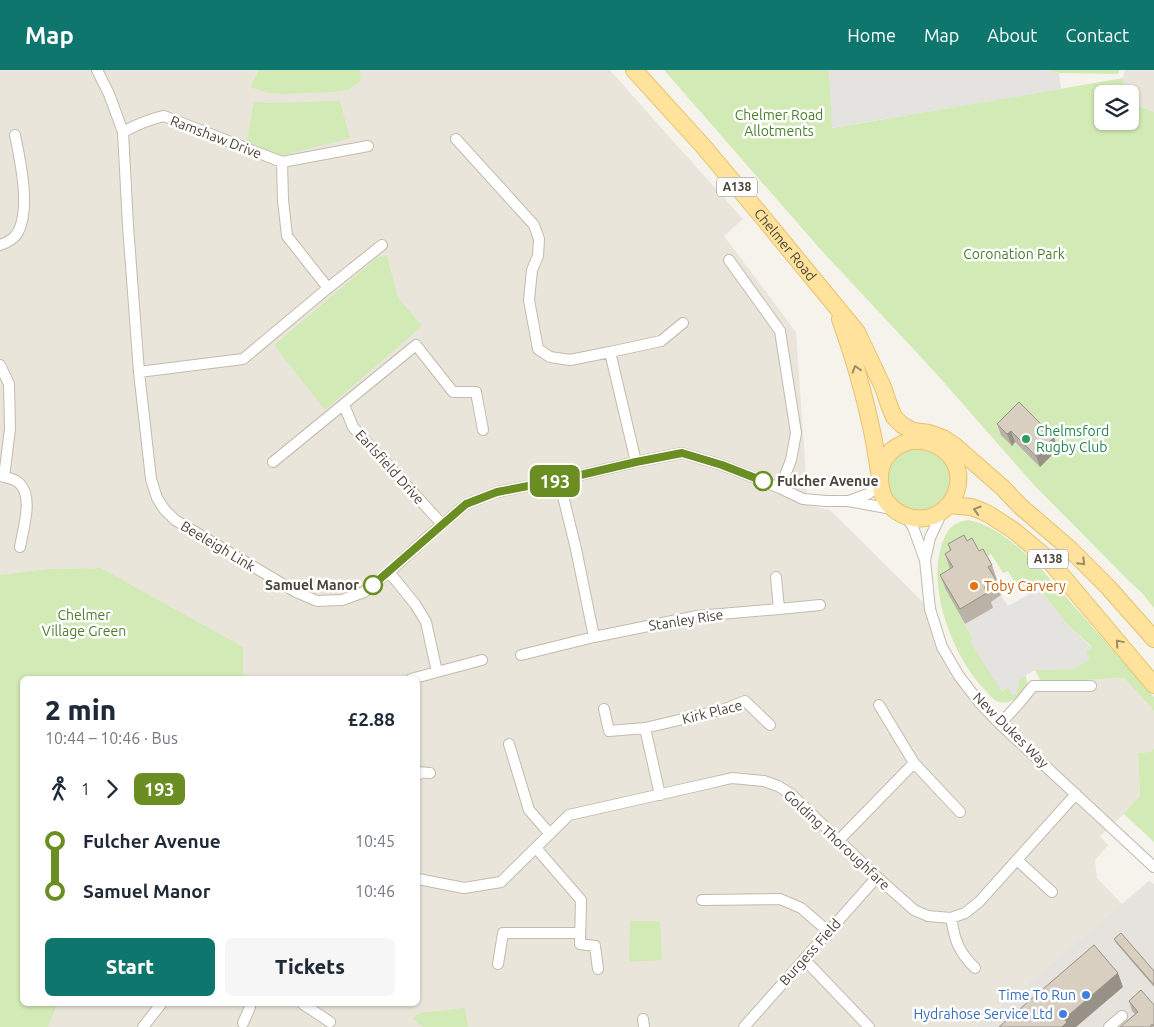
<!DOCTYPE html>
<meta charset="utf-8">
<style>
:root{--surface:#fff;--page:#f6f6f7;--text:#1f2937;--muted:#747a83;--accent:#0f766e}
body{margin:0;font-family:Ubuntu,sans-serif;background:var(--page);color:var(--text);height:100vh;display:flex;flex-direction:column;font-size:19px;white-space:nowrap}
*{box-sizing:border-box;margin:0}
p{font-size:16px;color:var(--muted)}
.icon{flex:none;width:28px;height:28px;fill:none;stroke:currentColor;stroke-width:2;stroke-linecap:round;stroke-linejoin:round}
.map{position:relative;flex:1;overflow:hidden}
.drawer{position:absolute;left:20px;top:606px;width:400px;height:330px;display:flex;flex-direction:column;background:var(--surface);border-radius:8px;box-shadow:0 1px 4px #0004}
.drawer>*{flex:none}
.badge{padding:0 10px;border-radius:8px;font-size:18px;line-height:32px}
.controls{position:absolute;left:1094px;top:15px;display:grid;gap:10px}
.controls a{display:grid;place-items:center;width:45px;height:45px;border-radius:8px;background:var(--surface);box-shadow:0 1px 4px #0004;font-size:25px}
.map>.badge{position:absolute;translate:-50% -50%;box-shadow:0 0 0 2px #fff}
.legs{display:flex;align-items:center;gap:8px;height:55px;padding:0 25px;font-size:16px}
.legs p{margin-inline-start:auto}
.overview{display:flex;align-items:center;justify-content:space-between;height:85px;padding:0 25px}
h1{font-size:28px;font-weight:800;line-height:38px}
.button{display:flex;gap:10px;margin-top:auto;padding:10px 25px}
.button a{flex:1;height:58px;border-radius:8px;background:var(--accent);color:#fff;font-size:20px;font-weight:800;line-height:58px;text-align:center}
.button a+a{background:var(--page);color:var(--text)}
ul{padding:0 25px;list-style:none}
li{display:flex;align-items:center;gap:18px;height:50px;font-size:19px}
li i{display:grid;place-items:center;width:8px;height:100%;margin:0 6px;background:currentColor}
li i::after{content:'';width:12px;height:12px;margin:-6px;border:4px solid;border-radius:50%;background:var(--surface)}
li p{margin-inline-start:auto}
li:first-child i{background:linear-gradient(#0000 50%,currentColor 0)}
li:last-child i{background:linear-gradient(currentColor 50%,#0000 0)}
header{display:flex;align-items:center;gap:30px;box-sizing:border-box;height:70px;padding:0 25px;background:var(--accent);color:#fff}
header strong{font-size:24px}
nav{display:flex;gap:28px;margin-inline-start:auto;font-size:18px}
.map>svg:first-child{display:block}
.residential{fill:#eae5da;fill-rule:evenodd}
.industrial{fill:#e6e2dd}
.green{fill:#d2eab5}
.parking{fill:#e5e3e0}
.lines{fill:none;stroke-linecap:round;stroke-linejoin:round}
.street-casing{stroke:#c2bbae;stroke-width:12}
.primary-casing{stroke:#e6c16a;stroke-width:18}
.street{stroke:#fff;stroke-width:10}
.primary{stroke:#ffe39c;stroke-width:16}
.wall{fill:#bab2a6}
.shaded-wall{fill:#979187}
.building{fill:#d8cfc1;stroke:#979187}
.oneway{stroke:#9c8c66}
.line-1-casing{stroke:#fff;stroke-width:11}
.line-1{stroke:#6b8e23;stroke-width:8}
.leisure-dot{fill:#2e9e5b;stroke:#fff;stroke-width:2}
.stop-1-dot{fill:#fff;stroke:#6b8e23;stroke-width:2.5}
.food-dot{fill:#e8710a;stroke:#fff;stroke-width:2}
.shop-dot{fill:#3f7fe0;stroke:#fff;stroke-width:2}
.labels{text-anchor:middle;stroke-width:5;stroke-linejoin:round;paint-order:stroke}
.shield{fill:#fff;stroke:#817c74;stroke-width:1}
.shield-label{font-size:12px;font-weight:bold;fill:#4b4439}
.park-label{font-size:14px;fill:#4a7f2a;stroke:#fff}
.street-label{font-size:14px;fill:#4b4439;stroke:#fff}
.leisure-label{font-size:14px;fill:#27864d;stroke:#fff;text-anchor:start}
.stop-label{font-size:14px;font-weight:bold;fill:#4b4439;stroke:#fff;text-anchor:start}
.food-label{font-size:14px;fill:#c56008;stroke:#fff;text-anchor:start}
.shop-label{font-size:14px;fill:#366cbe;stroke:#fff;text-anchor:end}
</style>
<header>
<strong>Map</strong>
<nav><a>Home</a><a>Map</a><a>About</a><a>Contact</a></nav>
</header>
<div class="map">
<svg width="1154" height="957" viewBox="0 0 1154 957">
<rect width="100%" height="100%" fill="#f6f3ec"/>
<!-- residential -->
<path class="residential" d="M 0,0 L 259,0 L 250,17 L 287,24 L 348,20 L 361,11 L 360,0 L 610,0 L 656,52 L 743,149 L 724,166 L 796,262 L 808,435 L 830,440 L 930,539 L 942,577 L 1000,654 L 1041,612 L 1124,608 L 1151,637 L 1154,642 L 1154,678 L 1151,682 L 1138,684 L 1140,725 L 1124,744 L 1100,766 L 1108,775 L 1095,790 L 1097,808 L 1122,834 L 976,957 L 48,957 L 58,934 L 418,934 L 418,609 L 243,609 L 242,577 L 101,498 L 47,499 L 0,505 ZM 254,31 L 270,33 L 248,71 ZM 387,185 L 398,227 L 421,256 L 274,275 L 379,186 Z
M 1125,0 L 1154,0 L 1154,42 L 1130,33 L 1130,24 L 1124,24 L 1123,8 Z"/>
<!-- industrial -->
<path class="industrial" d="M 1149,811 L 1154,814 L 1154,957 L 976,957 Z"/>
<!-- green -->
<path class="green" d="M 259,0 L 360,0 L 361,11 L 348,20 L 331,22 L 287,24 L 269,23 L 250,17 Z
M 664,0 L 829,0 L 833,58 L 1123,8 L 1124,24 L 1102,24 L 1102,51 L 1130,51 L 1130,33 L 1154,42 L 1154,538 L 1142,523 L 1130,512 L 1035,416 L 933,300 L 821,180 Z
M 1046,0 L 1119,0 L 1118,4 L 1059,3 Z
M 254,31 L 270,33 L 340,31 L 350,68 L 280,86 L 247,71 Z
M 387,185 L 398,227 L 422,256 L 325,340 L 274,275 L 379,186 Z
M888 410a31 31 0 1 1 62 0a31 31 0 1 1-62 0Z
M 969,450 C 999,457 1022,480 1044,502 L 1154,627 L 1154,642 L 1151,637 L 1124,608 L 1041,612 L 1035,600 L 1074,599 L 1086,582 L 1092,577 L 1067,554 L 1039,519 L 1029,525 L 1021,512 L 1016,514 L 1008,501 L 1003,503 L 991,484 L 981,490 L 946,520 L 973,569 L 971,571 L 1002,621 L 1008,617 L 1013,625 L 1018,609 L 1026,605 C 1026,607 1027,611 1027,612 C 1025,626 1007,638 995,630 C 991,627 988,623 984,619 C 954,588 929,523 940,481 C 945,463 950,452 969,450 Z
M 101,498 L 243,577 L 243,609 L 22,609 L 22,934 L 58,934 L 48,957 L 0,957 L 0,505 L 47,499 Z
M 1154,678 L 1154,772 L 1124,744 L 1140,725 L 1138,683 L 1151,682 Z
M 630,851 L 660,851 L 662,890 L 629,892 Z
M 465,938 L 468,957 L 424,957 L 412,949 L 419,943 Z"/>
<!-- parking -->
<path class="parking" d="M 829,0 L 1046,0 L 1059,3 L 1061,19 L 832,58 Z
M 1039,519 L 1067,554 L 1092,578 L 1086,582 L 1090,589 L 1074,599 L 1035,600 L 1019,609 L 1019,614 L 1017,623 L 1013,626 L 1008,617 L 1001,621 L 970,571 L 973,569 L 965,554 L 993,538 L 990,532 L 1001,525 L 1008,536 Z"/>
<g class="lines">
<!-- street casing -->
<g class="street-casing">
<path id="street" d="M 97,0 L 109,24 L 123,62 L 128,156 L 139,302 L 151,409 L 157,428 L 164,439 L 175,450 L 296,522 L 317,531 L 342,530 L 364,522 L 389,502 L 424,470 L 466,434 L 497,422 L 559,410 L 636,392 L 682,383 L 722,395 L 780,418 L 803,429 L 826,431 L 848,431 L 892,439
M 123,62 C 136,55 149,49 164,46 L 282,92 L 283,130 L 287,166 L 328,218 L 243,289 L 139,302
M 456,69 L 534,155 L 539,169 L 538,186 L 532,200 L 529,230 L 538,279 L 550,287 L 570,290 L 610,282 L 636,392
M 282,92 L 368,76
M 0,175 C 7,173 15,168 18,162 C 31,138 20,90 15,65
M 729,190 L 780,261 L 796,363 L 791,390 L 780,418
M 328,218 L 382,175
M 610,282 L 661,271 L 683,253
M 0,295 L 9,314 L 10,359 L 4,407 C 9,408 15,409 19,413 C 34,426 23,459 20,477
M 344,335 L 353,357 L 442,454
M 273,392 L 416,275 L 453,322 L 476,322 L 483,360
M 559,410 L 576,479 L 594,567
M 849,431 L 868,424 L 880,415
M 906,447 L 913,457 L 925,490 L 930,539 L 942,577 L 959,606 L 979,632 L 1000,654 L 1154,797
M 925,490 L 930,468 L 942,442
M 389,502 L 415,534 L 426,552 L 437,602 L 482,590
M 779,539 L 820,535
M 521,585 L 594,567 L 697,546 L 779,539 L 776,507
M 411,609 L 437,602
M 879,635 L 914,693 L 960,742
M 604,639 L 609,661 L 645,658
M 1000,654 L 1021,631 L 1033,616 L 1091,616
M 509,674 L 529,740 L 550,764
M 418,705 L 418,702 L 430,703
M 660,725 L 645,658 L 725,639 L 745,631 L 770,655
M 839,770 L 914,693
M 536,778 L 581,830 L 580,874 L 595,876 L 598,899
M 1017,790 L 1052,822
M 418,809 L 464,818 L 501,812 L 569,745 L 697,716 L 732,708 L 764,711 L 778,716 L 791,724 L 877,807 L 914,840 L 928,846 L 951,848 L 965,843 L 979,832 L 1076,724
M 702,830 L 780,829 L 801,838 L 829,862
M 951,848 C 955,871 958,881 975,898
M 804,889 L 869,957
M 498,894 L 503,863 L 580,863
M 303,934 L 330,952
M 643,949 L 644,957
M 243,953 L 250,937 L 250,934
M 143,957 L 161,934
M 744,957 L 877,807
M 1109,957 L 1122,946"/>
</g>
<!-- primary casing -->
<g class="primary-casing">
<g id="primary">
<path id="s1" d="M 634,0 L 703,76 L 760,144 L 857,262 L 883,317 L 889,335 L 894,347 L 902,355 L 913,361 L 929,363 L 943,368 L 955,376 L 1003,418 L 1020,436 L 1070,479 L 1108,517 L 1154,569"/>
<path d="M 840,249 C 853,285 864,323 872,361 C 875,375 877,389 879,402 C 881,413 880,423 886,431 C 896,444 910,450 926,448 C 940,445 951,436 956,422 C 972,375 901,349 882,395 C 881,398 880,403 880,406"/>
<path d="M 949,435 L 971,437 L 982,441 L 990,445 L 1013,460 L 1048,489 L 1154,615"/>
</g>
</g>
<!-- street -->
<use href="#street" class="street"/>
<!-- primary -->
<use href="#primary" class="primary"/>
</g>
<!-- wall -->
<path class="wall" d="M 997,354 L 1058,379 L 1040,397 L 1015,372 L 1012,376 L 1001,365 Z
M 967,471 L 979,481 L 992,495 L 997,510 L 996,511 L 1001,525 L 991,532 L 993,538 L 965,554 L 946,520 L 940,505 L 950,499 L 945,484 L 950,481 L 948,474 Z
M 1114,869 L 1154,901 L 1154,917 L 1116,873 Z
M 1129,931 L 1154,935 L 1154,957 L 1120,957 L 1135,944 L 1132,941 Z"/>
<!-- shaded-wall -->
<path class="shaded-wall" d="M 1011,361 L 1015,372 L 1012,376 L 1007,364 Z
M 1054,367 L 1058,379 L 1040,397 L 1036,386 Z
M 1118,903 L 1123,917 L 1076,957 L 1062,957 L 1064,949 Z"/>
<!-- building -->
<path class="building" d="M 1019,332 L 1054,367 L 1036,386 L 1011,361 L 1007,364 L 997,354 Z
M 964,465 L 967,471 L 972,468 L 979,481 L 983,479 L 992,495 L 988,497 L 996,510 L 984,517 L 987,523 L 960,539 L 940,505 L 953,497 L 945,484 L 951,480 L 948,474 Z
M 1121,863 L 1154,901 L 1154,915 L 1114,869 Z
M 1094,875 L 1118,903 L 1064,949 L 1067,952 L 1062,957 L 999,957 Z
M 1141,920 L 1154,935 L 1154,956 L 1152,954 L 1150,957 L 1120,957 L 1138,942 L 1129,931 Z"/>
<!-- one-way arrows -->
<defs><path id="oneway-chevron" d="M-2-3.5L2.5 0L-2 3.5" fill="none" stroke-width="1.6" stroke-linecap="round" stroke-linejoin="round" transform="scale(1.25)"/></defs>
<g class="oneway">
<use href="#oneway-chevron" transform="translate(856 299) rotate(-107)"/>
<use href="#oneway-chevron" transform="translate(977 440) rotate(-163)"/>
<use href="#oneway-chevron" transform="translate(1082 492) rotate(45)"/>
<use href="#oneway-chevron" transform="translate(1119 573) rotate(-130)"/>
</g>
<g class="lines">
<!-- line-1 casing -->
<g class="line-1-casing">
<path id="line-1" d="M 373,515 L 466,434 L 497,422 L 559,410 L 636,392 L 682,383 L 722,395 L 763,411"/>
</g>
<!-- line-1 -->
<use href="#line-1" class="line-1"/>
</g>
<!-- markers -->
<circle class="leisure-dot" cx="1026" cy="369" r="5"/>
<g class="stop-1-dot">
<circle cx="763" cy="411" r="9"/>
<circle cx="373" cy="515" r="9"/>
</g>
<circle class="food-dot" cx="974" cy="516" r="5"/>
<g class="shop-dot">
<circle cx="1086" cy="925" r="5"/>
<circle cx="1063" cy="944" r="5"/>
</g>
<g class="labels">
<!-- shield labels -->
<g class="shield">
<rect x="717" y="107.5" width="40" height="19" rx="4"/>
<rect x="1028" y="479.5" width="40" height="19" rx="4"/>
</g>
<g class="shield-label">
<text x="737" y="121">A138</text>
<text x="1048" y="493">A138</text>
</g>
<!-- park labels -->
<g class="park-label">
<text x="779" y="50">Chelmer Road<tspan x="779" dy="16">Allotments</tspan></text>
<text x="1014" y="189">Coronation Park</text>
<text x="84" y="550">Chelmer<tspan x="84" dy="16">Village Green</tspan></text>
</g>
<!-- street labels -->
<g class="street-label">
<text transform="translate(216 67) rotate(21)" y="5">Ramshaw Drive</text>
<text dy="5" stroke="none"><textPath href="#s1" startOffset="231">Chelmer Road</textPath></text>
<text transform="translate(390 397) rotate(48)" y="5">Earlsfield Drive</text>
<text transform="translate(218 476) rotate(31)" y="5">Beeleigh Link</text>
<text transform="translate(686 550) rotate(-9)" y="5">Stanley Rise</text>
<text transform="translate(712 642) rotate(-14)" y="5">Kirk Place</text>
<text transform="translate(1011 660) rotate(45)" y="5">New Dukes Way</text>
<text transform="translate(837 770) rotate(43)" y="5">Golding Thoroughfare</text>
<text transform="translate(810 882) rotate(-48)" y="5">Burgess Field</text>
</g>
<!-- leisure labels -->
<g class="leisure-label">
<text x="1036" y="366">Chelmsford<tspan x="1036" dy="16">Rugby Club</tspan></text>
</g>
<!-- stop labels -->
<g class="stop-label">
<text x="777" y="416">Fulcher Avenue</text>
<text x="359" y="520" text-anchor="end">Samuel Manor</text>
</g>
<!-- food labels -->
<g class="food-label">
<text x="984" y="521">Toby Carvery</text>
</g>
<!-- shop labels -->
<g class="shop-label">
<text x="1076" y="930">Time To Run</text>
<text x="1053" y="949">Hydrahose Service Ltd</text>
</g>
</g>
</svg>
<div class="controls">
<a><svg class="icon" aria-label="layers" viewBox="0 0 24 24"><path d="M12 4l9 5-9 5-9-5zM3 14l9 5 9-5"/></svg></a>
</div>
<b class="badge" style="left:555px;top:411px;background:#6b8e23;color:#fff">193</b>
<section class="drawer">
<div class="overview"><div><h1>2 min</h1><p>10:44 – 10:46 · Bus</p></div><b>£2.88</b></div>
<div class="legs"><svg class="icon" aria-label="walk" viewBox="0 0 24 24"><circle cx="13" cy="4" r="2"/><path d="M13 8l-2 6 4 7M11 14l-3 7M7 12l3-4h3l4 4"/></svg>1<svg class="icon" aria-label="forward" viewBox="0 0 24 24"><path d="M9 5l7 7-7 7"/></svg><b class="badge" style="background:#6b8e23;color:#fff">193</b></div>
<ul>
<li><i style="color:#6b8e23"></i><b>Fulcher Avenue</b><p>10:45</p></li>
<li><i style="color:#6b8e23"></i><b>Samuel Manor</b><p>10:46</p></li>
</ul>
<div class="button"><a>Start</a><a>Tickets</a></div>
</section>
</div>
